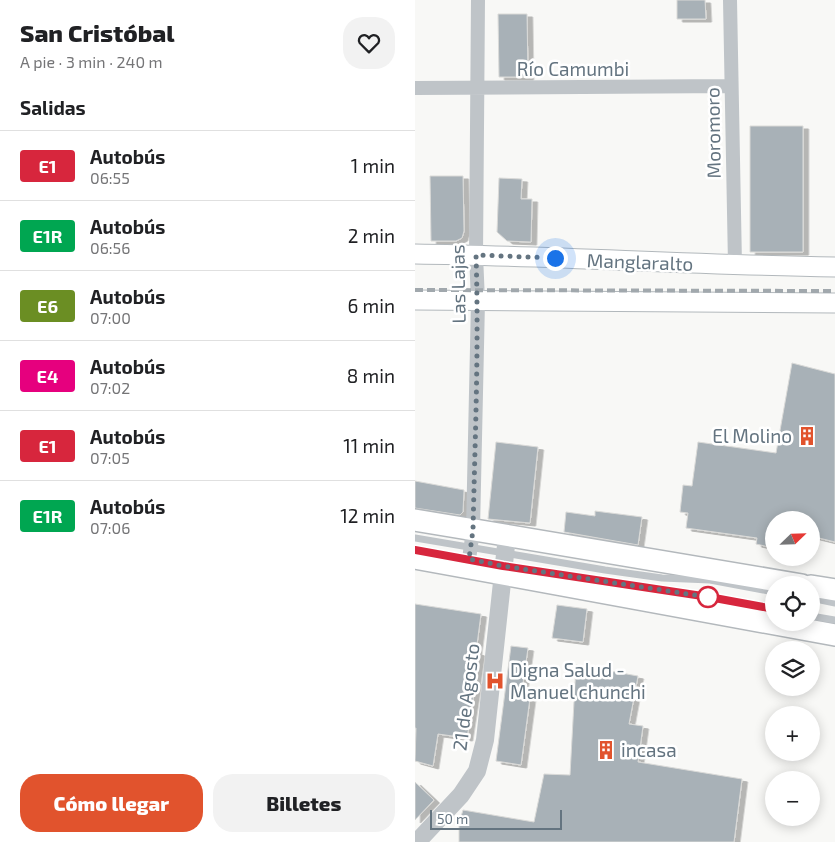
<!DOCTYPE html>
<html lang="es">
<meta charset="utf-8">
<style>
:root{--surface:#fff;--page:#f2f2f2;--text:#202124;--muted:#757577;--line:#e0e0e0;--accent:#e1532d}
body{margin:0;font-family:"Exo 2",sans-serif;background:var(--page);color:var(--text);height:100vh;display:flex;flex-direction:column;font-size:19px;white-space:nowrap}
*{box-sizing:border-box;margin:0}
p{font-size:16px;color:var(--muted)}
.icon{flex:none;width:28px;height:28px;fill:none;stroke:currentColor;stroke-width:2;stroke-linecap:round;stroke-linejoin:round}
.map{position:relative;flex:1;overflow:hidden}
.panel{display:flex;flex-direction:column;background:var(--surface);width:415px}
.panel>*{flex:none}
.badge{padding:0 10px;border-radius:4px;font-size:18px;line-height:32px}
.needle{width:32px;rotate:67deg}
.tools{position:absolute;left:350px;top:511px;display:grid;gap:10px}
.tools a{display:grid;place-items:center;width:55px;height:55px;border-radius:50%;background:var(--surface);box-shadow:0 2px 12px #0003;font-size:25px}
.scale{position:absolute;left:15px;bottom:12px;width:132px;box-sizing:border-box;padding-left:5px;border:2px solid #647480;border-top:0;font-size:14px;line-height:18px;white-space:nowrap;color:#647480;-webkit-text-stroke:4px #fff;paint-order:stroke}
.you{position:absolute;width:25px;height:25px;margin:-12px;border:4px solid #fff;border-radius:50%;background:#1a73e8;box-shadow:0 0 0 8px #1a73e833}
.map>.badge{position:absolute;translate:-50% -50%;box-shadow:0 0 0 2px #fff}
h2{padding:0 20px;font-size:19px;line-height:45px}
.round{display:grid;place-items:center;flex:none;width:52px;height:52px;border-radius:20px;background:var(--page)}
.head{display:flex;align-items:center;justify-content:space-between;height:85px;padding:0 20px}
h1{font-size:24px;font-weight:800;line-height:38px}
.button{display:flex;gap:10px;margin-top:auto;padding:10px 20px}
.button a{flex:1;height:58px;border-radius:20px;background:var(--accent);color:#fff;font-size:20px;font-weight:800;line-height:58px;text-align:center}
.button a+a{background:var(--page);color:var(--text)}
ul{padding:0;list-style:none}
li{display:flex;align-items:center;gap:15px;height:70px;padding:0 20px;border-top:1px solid var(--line)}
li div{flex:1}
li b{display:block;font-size:19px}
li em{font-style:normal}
li .badge{min-width:55px;font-weight:700;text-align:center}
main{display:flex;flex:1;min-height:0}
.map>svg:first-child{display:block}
.building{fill:#a8b1b7;stroke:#dadad8;filter:url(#shadow)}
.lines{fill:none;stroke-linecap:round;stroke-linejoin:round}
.secondary-casing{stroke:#b2b8bc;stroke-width:21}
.primary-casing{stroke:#b3b8bc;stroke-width:24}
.service{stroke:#bfc4c8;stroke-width:7}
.minor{stroke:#bfc4c8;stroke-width:14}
.tertiary{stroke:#bfc4c8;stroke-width:18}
.secondary{stroke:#fff;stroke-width:19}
.primary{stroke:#fff;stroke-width:21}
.rail{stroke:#a1a8ad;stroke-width:4;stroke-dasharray:8 4;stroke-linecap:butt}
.line-casing{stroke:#fff;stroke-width:11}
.line{stroke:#d7263d;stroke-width:8}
.walk{stroke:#647480;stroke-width:5;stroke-dasharray:0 9}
.stop-dot{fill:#fff;stroke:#d7263d;stroke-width:2.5}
.labels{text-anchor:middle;stroke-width:5;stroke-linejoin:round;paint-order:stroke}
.street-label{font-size:19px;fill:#647480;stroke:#fff}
.poi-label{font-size:19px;fill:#647480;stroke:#fff;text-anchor:start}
</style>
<main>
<section class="panel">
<div class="head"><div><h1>San Cristóbal</h1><p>A pie · 3 min · 240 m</p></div><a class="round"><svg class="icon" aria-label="heart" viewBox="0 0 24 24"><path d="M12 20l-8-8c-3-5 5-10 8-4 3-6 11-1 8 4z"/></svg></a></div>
<h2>Salidas</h2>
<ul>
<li><span class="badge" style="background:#d7263d;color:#fff">E1</span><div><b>Autobús</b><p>06:55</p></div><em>1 min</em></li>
<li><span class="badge" style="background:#00a651;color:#fff">E1R</span><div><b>Autobús</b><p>06:56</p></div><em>2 min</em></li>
<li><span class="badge" style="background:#6b8e23;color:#fff">E6</span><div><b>Autobús</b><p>07:00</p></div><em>6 min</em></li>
<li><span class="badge" style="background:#e6007e;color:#fff">E4</span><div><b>Autobús</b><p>07:02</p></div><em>8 min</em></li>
<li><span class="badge" style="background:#d7263d;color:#fff">E1</span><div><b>Autobús</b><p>07:05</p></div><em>11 min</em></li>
<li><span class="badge" style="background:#00a651;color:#fff">E1R</span><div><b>Autobús</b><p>07:06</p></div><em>12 min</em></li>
</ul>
<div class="button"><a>Cómo llegar</a><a>Billetes</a></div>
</section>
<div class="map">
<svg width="420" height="842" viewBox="0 0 420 842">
<defs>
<filter id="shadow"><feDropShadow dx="5.5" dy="3" stdDeviation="0" flood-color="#0004"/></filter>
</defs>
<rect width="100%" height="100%" fill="#f8f8f6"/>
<!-- building -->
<path class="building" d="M 262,0 L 290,0 L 291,19 L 262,19 Z
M 83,14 L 112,14 L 113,77 L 84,77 Z
M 335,126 L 388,126 L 388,252 L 335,252 Z
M 15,176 L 48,176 L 49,231 L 47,238 L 41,241 L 16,241 Z
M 84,178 L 107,179 L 106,199 L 117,199 L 116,242 L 92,241 L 82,232 Z
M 377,363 L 420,374 L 420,542 L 396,536 L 396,520 L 359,520 L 359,548 L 341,544 L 342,538 L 271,528 L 273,513 L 265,512 L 268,485 L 277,486 L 283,442 L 361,453 Z
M 81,442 L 123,447 L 115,523 L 73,519 Z
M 0,481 L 49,490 L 48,512 L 45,515 L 0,508 Z
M 180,511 L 227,517 L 223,545 L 149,532 L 151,512 L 180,516 Z
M 0,604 L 66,614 L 61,652 L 64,653 L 60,681 L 61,681 L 52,738 L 23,734 L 18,766 L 0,761 L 1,728 L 0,728 Z
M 142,605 L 172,609 L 168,642 L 137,638 Z
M 96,646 L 113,648 L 106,697 L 115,698 L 106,765 L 81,761 Z
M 161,665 L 223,676 L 214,724 L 228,726 L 223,762 L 327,779 L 319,842 L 44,842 L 44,823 L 48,810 L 119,822 L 129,774 L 155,775 Z
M 0,782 L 19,800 L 0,820 Z"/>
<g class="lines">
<!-- secondary casing -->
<g class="secondary-casing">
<path id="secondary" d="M 0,254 C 140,256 280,265 420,267
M 0,300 L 420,303"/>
</g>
<!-- primary casing -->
<g class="primary-casing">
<path id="primary" d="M 0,520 L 387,585
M 0,558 L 420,635
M 396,586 L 420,590"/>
</g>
<!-- service -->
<path class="service" d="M 0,538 L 190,570 L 247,578 L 295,580 L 359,592
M 151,575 L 294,597 L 359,609
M 396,598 L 420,603
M 396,616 L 420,620"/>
<!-- minor -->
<path class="minor" d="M 315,0 L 320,265
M 0,88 L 316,86
M 53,567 L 58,530 L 63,301 L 61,255 L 63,0"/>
<!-- tertiary -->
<path class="tertiary" d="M 2,842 L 46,795 L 62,771 L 70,740 L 92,536"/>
<!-- secondary -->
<use href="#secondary" class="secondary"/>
<!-- primary -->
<use href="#primary" class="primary"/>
<!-- rail -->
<path class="rail" d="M 0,290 L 420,291"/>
</g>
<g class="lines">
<!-- line casing -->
<g class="line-casing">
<path id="line" d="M 0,550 L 88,566 L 294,597 L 359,609"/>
</g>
<!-- line -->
<use href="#line" class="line"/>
<!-- walk -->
<path class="walk" d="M 140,258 L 61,255 C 64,346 60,438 58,530 L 54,559 L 88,566 L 293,597"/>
</g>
<!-- icons -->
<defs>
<g id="building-bare" transform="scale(1.5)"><path d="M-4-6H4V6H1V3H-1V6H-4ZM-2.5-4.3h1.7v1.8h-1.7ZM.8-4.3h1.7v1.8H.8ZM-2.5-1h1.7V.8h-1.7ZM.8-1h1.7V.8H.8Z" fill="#e1532d" stroke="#fff" stroke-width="2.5" paint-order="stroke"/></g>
<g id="hospital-bare" transform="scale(1.5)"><path d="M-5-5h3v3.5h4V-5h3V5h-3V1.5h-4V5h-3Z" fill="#e1532d" stroke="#fff" stroke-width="2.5" paint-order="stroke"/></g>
</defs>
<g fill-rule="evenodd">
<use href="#building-bare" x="392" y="436"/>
<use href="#hospital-bare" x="80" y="681"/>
<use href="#building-bare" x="191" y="750"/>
</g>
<!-- markers -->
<circle class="stop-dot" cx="293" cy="597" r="10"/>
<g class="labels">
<!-- street labels -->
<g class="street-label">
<text x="158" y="76">Río Camumbi</text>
<text transform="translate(298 133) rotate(-91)" y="7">Moromoro</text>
<text transform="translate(225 262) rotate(2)" y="7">Manglaralto</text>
<text transform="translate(43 284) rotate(-91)" y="7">Las Lajas</text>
<text transform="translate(51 697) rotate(-83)" y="7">21 de Agosto</text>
</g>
<!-- poi labels -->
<g class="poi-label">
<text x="377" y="443" text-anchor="end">El Molino</text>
<text x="95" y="677">Digna Salud -<tspan x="95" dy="22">Manuel chunchi</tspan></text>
<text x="206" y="757">incasa</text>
</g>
</g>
</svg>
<div class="tools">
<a><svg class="needle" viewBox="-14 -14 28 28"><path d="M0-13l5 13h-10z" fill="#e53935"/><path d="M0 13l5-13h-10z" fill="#757577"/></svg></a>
<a><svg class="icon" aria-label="locate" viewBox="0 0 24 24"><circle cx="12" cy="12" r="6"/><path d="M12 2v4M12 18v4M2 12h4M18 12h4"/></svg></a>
<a><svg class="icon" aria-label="layers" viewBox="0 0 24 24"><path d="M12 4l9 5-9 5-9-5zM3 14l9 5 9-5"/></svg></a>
<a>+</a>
<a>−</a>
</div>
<div class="scale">50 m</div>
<div class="you" style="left:140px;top:258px"></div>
</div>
</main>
